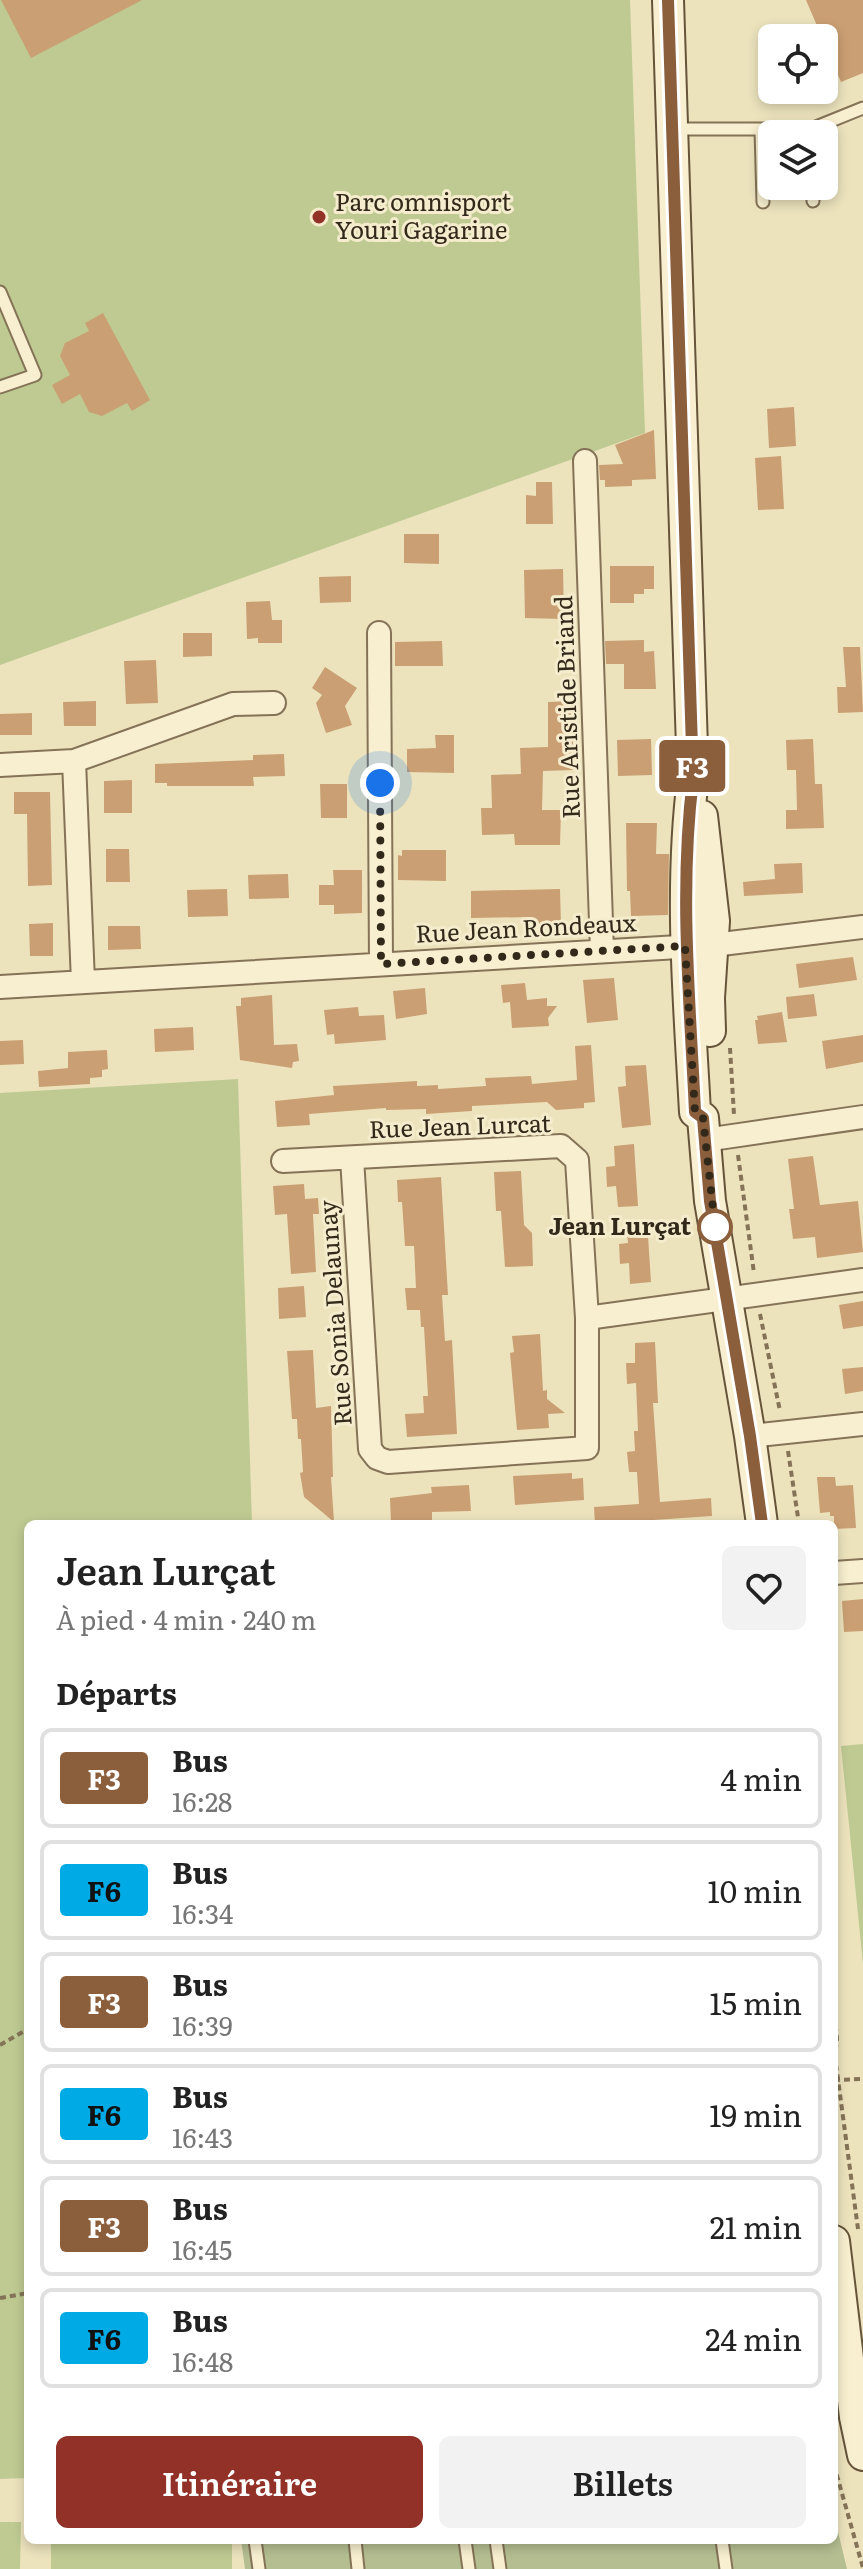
<!DOCTYPE html>
<html lang="fr">
<meta charset="utf-8">
<style>
:root{--surface:#fff;--page:#f2f2f2;--text:#222;--muted:#767676;--line:#e0e0e0;--accent:#923128}
body{margin:0;font-family:Literata,serif;background:var(--page);color:var(--text);height:100vh;display:flex;flex-direction:column;font-size:30px;white-space:nowrap}
*{box-sizing:border-box;margin:0}
p{font-size:26px;color:var(--muted)}
.icon{flex:none;width:44px;height:44px;fill:none;stroke:currentColor;stroke-width:2;stroke-linecap:round;stroke-linejoin:round}
.map{position:relative;flex:1;overflow:hidden}
.panel{position:absolute;left:24px;top:1520px;width:814px;height:1024px;display:flex;flex-direction:column;background:var(--surface);border-radius:12px;box-shadow:0 4px 12px #0003}
.panel>*{flex:none}
.badge{padding:0 16px;border-radius:6px;font-size:28px;line-height:52px}
.controls{position:absolute;left:758px;top:24px;display:grid;gap:16px}
.controls a{display:grid;place-items:center;width:80px;height:80px;border-radius:12px;background:var(--surface);box-shadow:0 4px 12px #0003;font-size:40px}
.you{position:absolute;width:40px;height:40px;margin:-20px;border:6px solid #fff;border-radius:50%;background:#1a73e8;box-shadow:0 0 0 12px #1a73e833}
.map>.badge{position:absolute;translate:-50% -50%;box-shadow:0 0 0 4px #fff}
h2{padding:0 32px;font-size:30px;line-height:72px}
.round{display:grid;place-items:center;flex:none;width:84px;height:84px;border-radius:12px;background:var(--page)}
.summary{display:flex;align-items:center;justify-content:space-between;height:136px;padding:0 32px}
h1{font-size:38px;font-weight:600;line-height:60px}
.primary-button{display:flex;gap:16px;margin-top:auto;padding:16px 32px}
.primary-button a{flex:1;height:92px;border-radius:12px;background:var(--accent);color:#fff;font-size:32px;font-weight:600;line-height:92px;text-align:center}
.primary-button a+a{background:var(--page);color:var(--text)}
ul{padding:0;list-style:none}
li{display:flex;align-items:center;gap:24px;height:100px;margin:0 16px 12px;padding:0 16px;border:4px solid var(--line);border-radius:12px}
li div{flex:1}
li b{display:block;font-size:30px}
li em{font-style:normal}
li .badge{min-width:88px;font-weight:700;text-align:center}
.map>svg:first-child{display:block}
.green{fill:#beca92}
.cemetery{fill:#b5be91}
.building{fill:#ca9f73}
.lines{fill:none;stroke-linecap:round;stroke-linejoin:round}
.lane-casing{stroke:#847357;stroke-width:15}
.street-casing{stroke:#847357;stroke-width:26}
.secondary-casing{stroke:#65543a;stroke-width:34}
.path{stroke:#847357;stroke-width:4;stroke-dasharray:6 4;stroke-linecap:butt}
.lane{stroke:#f8efd0;stroke-width:11}
.street{stroke:#f8efd0;stroke-width:22}
.secondary{stroke:#f8efd0;stroke-width:30}
.line-casing{stroke:#fff;stroke-width:18}
.line{stroke:#8b5e3c;stroke-width:12}
.walk{stroke:#33291b;stroke-width:8;stroke-dasharray:0 14.4}
.poi-dot{fill:#923128;stroke:#f4eccc;stroke-width:3}
.stop-dot{fill:#fff;stroke:#8b5e3c;stroke-width:4}
.labels{text-anchor:middle;stroke-width:6;stroke-linejoin:round;paint-order:stroke}
.poi-label{font-size:24px;fill:#33291b;stroke:#f4eccc;text-anchor:start}
.street-label{font-size:24px;fill:#33291b;stroke:#f4eccc}
.stop-label{font-size:24px;font-weight:bold;fill:#33291b;stroke:#f4eccc;text-anchor:end}
</style>
<div class="map">
<svg width="863" height="2569" viewBox="0 0 863 2569">
<rect width="100%" height="100%" fill="#ece3bd"/>
<!-- green -->
<path class="green" d="M 0,0 L 630,0 L 645,433 L 0,665 Z
M 238,1079 L 252,1524 L 28,1524 L 28,2478 L 0,2479 L 0,1093 Z
M 863,1744 L 863,1964 L 841,1746 Z
M 0,2522 L 21,2522 L 20,2569 L 0,2569 Z
M 51,2540 L 232,2540 L 232,2569 L 51,2569 Z"/>
<!-- cemetery -->
<path class="cemetery" d="M 834,2515 L 847,2569 L 245,2569 L 241,2540 L 834,2540 Z"/>
<!-- building -->
<path class="building" d="M 1,0 L 142,0 L 31,58 Z
M 806,0 L 863,0 L 863,73 L 841,82 Z
M 103,313 L 150,400 L 132,411 L 127,403 L 102,416 L 89,412 L 80,394 L 62,404 L 52,385 L 70,375 L 60,356 L 65,343 L 89,331 L 85,323 Z
M 794,407 L 796,446 L 769,448 L 767,409 Z
M 654,430 L 656,479 L 632,480 L 632,486 L 605,487 L 605,480 L 600,480 L 599,465 L 623,464 L 615,445 Z
M 781,456 L 784,509 L 758,510 L 755,458 Z
M 536,482 L 552,482 L 553,524 L 526,524 L 526,495 L 536,496 Z
M 404,534 L 439,534 L 439,564 L 404,563 Z
M 610,566 L 654,566 L 654,589 L 644,589 L 644,594 L 634,594 L 634,603 L 610,603 Z
M 563,569 L 564,619 L 525,618 L 524,570 Z
M 351,576 L 351,602 L 320,603 L 319,577 Z
M 270,601 L 272,620 L 282,620 L 282,643 L 258,643 L 258,638 L 247,639 L 246,602 Z
M 183,633 L 212,633 L 212,656 L 183,657 Z
M 644,640 L 644,652 L 654,651 L 656,689 L 624,689 L 624,664 L 606,664 L 605,641 Z
M 442,641 L 443,666 L 395,666 L 395,642 Z
M 843,647 L 860,647 L 863,712 L 838,713 L 837,687 L 846,687 Z
M 156,660 L 158,703 L 126,704 L 124,661 Z
M 325,667 L 357,688 L 345,706 L 352,725 L 326,733 L 316,703 L 322,695 L 312,688 Z
M 96,701 L 96,726 L 64,726 L 63,702 Z
M 573,701 L 573,770 L 543,771 L 542,810 L 561,810 L 560,845 L 515,845 L 514,834 L 482,835 L 481,808 L 492,808 L 491,775 L 521,774 L 520,748 L 548,747 L 548,702 Z
M 32,713 L 32,735 L 0,735 L 0,714 Z
M 435,735 L 454,735 L 454,773 L 407,772 L 407,749 L 436,748 Z
M 651,739 L 652,775 L 618,776 L 617,740 Z
M 813,739 L 815,784 L 822,784 L 824,828 L 786,829 L 786,810 L 797,810 L 796,770 L 787,770 L 786,740 Z
M 284,754 L 285,776 L 253,777 L 254,786 L 167,786 L 167,783 L 155,783 L 155,764 L 253,760 L 253,755 Z
M 132,780 L 132,813 L 104,813 L 104,781 Z
M 320,784 L 347,784 L 347,818 L 321,818 Z
M 14,792 L 50,792 L 52,885 L 28,886 L 27,814 L 14,814 Z
M 626,823 L 657,823 L 656,854 L 669,854 L 668,915 L 631,916 L 630,891 L 627,891 Z
M 106,849 L 129,849 L 130,882 L 106,882 Z
M 402,850 L 446,850 L 446,881 L 398,880 L 398,855 L 402,856 Z
M 802,863 L 803,893 L 744,896 L 743,882 L 775,879 L 774,864 Z
M 333,870 L 362,870 L 362,913 L 334,914 L 334,905 L 319,905 L 319,885 L 334,885 Z
M 288,874 L 289,898 L 249,899 L 248,875 Z
M 227,889 L 228,916 L 188,917 L 187,890 Z
M 560,889 L 561,927 L 531,928 L 531,917 L 471,918 L 471,891 Z
M 53,923 L 53,956 L 30,956 L 29,924 Z
M 108,926 L 140,926 L 141,949 L 108,950 Z
M 853,957 L 857,980 L 799,988 L 796,964 Z
M 614,978 L 618,1020 L 587,1023 L 583,980 Z
M 525,983 L 527,1000 L 547,998 L 547,1006 L 557,1006 L 548,1018 L 549,1026 L 512,1028 L 510,1002 L 503,1003 L 501,985 Z
M 425,988 L 427,1014 L 396,1019 L 393,991 Z
M 814,994 L 817,1016 L 788,1019 L 786,997 Z
M 272,995 L 274,1045 L 297,1044 L 299,1061 L 293,1062 L 292,1068 L 240,1060 L 236,1006 L 241,1006 L 241,998 Z
M 358,1007 L 359,1016 L 384,1015 L 386,1040 L 335,1044 L 334,1034 L 327,1035 L 324,1010 Z
M 782,1012 L 787,1042 L 758,1044 L 755,1020 L 758,1020 L 757,1016 Z
M 193,1027 L 194,1050 L 155,1052 L 154,1029 Z
M 863,1035 L 863,1062 L 826,1069 L 822,1041 Z
M 23,1040 L 24,1064 L 0,1065 L 0,1041 Z
M 591,1045 L 595,1102 L 584,1103 L 584,1108 L 556,1110 L 547,1102 L 472,1106 L 472,1111 L 426,1114 L 426,1109 L 386,1110 L 386,1108 L 309,1114 L 310,1125 L 277,1127 L 275,1101 L 334,1095 L 333,1086 L 417,1081 L 417,1086 L 438,1085 L 438,1089 L 486,1086 L 485,1078 L 531,1076 L 532,1084 L 577,1080 L 575,1046 Z
M 107,1050 L 108,1069 L 102,1070 L 102,1077 L 90,1078 L 90,1084 L 39,1087 L 38,1071 L 68,1068 L 68,1052 Z
M 646,1065 L 651,1125 L 622,1128 L 618,1087 L 626,1086 L 625,1066 Z
M 634,1144 L 638,1206 L 618,1207 L 616,1186 L 607,1187 L 606,1167 L 615,1166 L 614,1146 Z
M 813,1156 L 820,1205 L 858,1201 L 863,1252 L 817,1258 L 815,1237 L 793,1239 L 789,1209 L 794,1209 L 788,1159 Z
M 521,1171 L 524,1225 L 532,1233 L 533,1266 L 505,1267 L 501,1211 L 496,1211 L 494,1172 Z
M 441,1177 L 448,1295 L 442,1295 L 445,1341 L 452,1340 L 457,1434 L 407,1437 L 405,1414 L 424,1413 L 423,1396 L 428,1396 L 424,1327 L 421,1327 L 420,1310 L 407,1310 L 405,1288 L 416,1288 L 414,1246 L 405,1246 L 402,1202 L 398,1202 L 397,1180 Z
M 304,1184 L 305,1199 L 318,1198 L 319,1214 L 313,1214 L 316,1272 L 291,1274 L 287,1214 L 275,1215 L 273,1186 Z
M 647,1221 L 651,1282 L 630,1284 L 629,1263 L 620,1264 L 619,1244 L 628,1243 L 626,1222 Z
M 304,1286 L 306,1317 L 279,1319 L 278,1288 Z
M 863,1301 L 863,1326 L 843,1329 L 839,1305 Z
M 540,1334 L 543,1391 L 547,1390 L 547,1399 L 565,1413 L 548,1414 L 549,1428 L 517,1430 L 510,1353 L 514,1352 L 512,1336 Z
M 655,1342 L 658,1403 L 653,1403 L 660,1502 L 711,1498 L 712,1516 L 595,1524 L 594,1507 L 639,1504 L 637,1472 L 629,1472 L 627,1452 L 635,1451 L 634,1431 L 638,1431 L 636,1383 L 627,1384 L 626,1363 L 635,1363 L 635,1343 Z
M 313,1350 L 316,1408 L 331,1406 L 333,1477 L 331,1477 L 334,1522 L 304,1497 L 300,1473 L 303,1472 L 301,1439 L 298,1439 L 297,1419 L 292,1419 L 287,1351 Z
M 863,1367 L 863,1391 L 845,1394 L 842,1369 Z
M 572,1473 L 572,1479 L 583,1478 L 584,1500 L 515,1505 L 513,1476 Z
M 817,1477 L 835,1477 L 836,1486 L 853,1485 L 856,1528 L 834,1529 L 834,1516 L 830,1516 L 830,1512 L 820,1513 Z
M 469,1485 L 471,1511 L 432,1512 L 432,1520 L 391,1523 L 390,1498 L 432,1493 L 431,1487 Z
M 863,1599 L 863,1631 L 844,1632 L 842,1601 Z"/>
<g class="lines">
<!-- lane casing -->
<g class="lane-casing">
<path id="lane" d="M 676,129 L 811,129 L 863,108
M 761,129 L 763,202
M 812,186 L 813,201
M 0,292 L 35,375 L 0,387
M 255,2540 L 259,2569
M 355,2540 L 358,2569
M 465,2540 L 469,2569
M 496,2540 L 500,2569
M 722,2540 L 726,2569"/>
</g>
<!-- street casing -->
<g class="street-casing">
<path id="street" d="M 585,461 L 602,951
M 379,633 L 381,964
M 74,761 L 83,982
M 0,765 L 74,761 L 233,704 L 274,703
M 0,987 L 713,945 L 863,927
M 705,1140 L 863,1117
M 352,1158 L 370,1449 L 377,1458 L 388,1462 L 587,1448 L 587,1318
M 283,1161 L 561,1146 L 577,1160 L 587,1318 L 863,1280
M 750,1436 L 863,1424
M 834,1573 L 863,1571"/>
</g>
<!-- secondary casing -->
<g class="secondary-casing">
<path id="secondary" d="M 668,0 L 693,779 C 679,890 689,1001 695,1112 L 703,1118 L 710,1201 L 750,1436 L 762,1524
M 702,816 L 714,921 L 709,998 L 710,1031
M 834,2241 L 855,2417 L 863,2455"/>
</g>
<!-- path -->
<path class="path" d="M 730,1048 L 734,1115
M 738,1155 L 754,1273
M 760,1314 L 780,1411
M 788,1451 L 799,1524
M 834,2005 L 837,2039 L 835,2057 L 858,2229
M 0,2045 L 28,2029
M 834,2080 L 863,2079
M 0,2298 L 28,2293
M 834,2465 L 863,2568"/>
<!-- lane -->
<use href="#lane" class="lane"/>
<!-- street -->
<use href="#street" class="street"/>
<!-- secondary -->
<use href="#secondary" class="secondary"/>
</g>
<g class="lines">
<!-- line casing -->
<g class="line-casing">
<path id="line" d="M 668,0 L 693,779 C 679,891 690,1001 695,1112 L 703,1118 L 710,1201 L 750,1436 L 762,1524"/>
</g>
<!-- line -->
<use href="#line" class="line"/>
<!-- walk -->
<path class="walk" d="M 380,783 L 381,964 L 685,946 L 695,1112 L 703,1118 L 715,1227"/>
</g>
<!-- markers -->
<circle class="poi-dot" cx="319" cy="217" r="8"/>
<circle class="stop-dot" cx="715" cy="1227" r="16"/>
<g class="labels">
<!-- poi labels -->
<g class="poi-label">
<text x="335" y="211">Parc omnisport<tspan x="335" dy="28">Youri Gagarine</tspan></text>
</g>
<!-- street labels -->
<g class="street-label">
<text transform="translate(568 707) rotate(-92)" y="8">Rue Aristide Briand</text>
<text transform="translate(526 929) rotate(-3)" y="8">Rue Jean Rondeaux</text>
<text transform="translate(460 1127) rotate(-2)" y="8">Rue Jean Lurcat</text>
<text transform="translate(336 1313) rotate(-94)" y="8">Rue Sonia Delaunay</text>
</g>
<!-- stop labels -->
<g class="stop-label">
<text x="691" y="1235">Jean Lurçat</text>
</g>
</g>
</svg>
<div class="controls">
<a><svg class="icon" aria-label="locate" viewBox="0 0 24 24"><circle cx="12" cy="12" r="6"/><path d="M12 2v4M12 18v4M2 12h4M18 12h4"/></svg></a>
<a><svg class="icon" aria-label="layers" viewBox="0 0 24 24"><path d="M12 4l9 5-9 5-9-5zM3 14l9 5 9-5"/></svg></a>
</div>
<div class="you" style="left:380px;top:783px"></div>
<b class="badge" style="left:692px;top:766px;background:#8b5e3c;color:#fff">F3</b>
<section class="panel">
<div class="summary"><div><h1>Jean Lurçat</h1><p>À pied · 4 min · 240 m</p></div><a class="round"><svg class="icon" aria-label="heart" viewBox="0 0 24 24"><path d="M12 20l-8-8c-3-5 5-10 8-4 3-6 11-1 8 4z"/></svg></a></div>
<h2>Départs</h2>
<ul>
<li><span class="badge" style="background:#8b5e3c;color:#fff">F3</span><div><b>Bus</b><p>16:28</p></div><em>4 min</em></li>
<li><span class="badge" style="background:#00abe5;color:#111">F6</span><div><b>Bus</b><p>16:34</p></div><em>10 min</em></li>
<li><span class="badge" style="background:#8b5e3c;color:#fff">F3</span><div><b>Bus</b><p>16:39</p></div><em>15 min</em></li>
<li><span class="badge" style="background:#00abe5;color:#111">F6</span><div><b>Bus</b><p>16:43</p></div><em>19 min</em></li>
<li><span class="badge" style="background:#8b5e3c;color:#fff">F3</span><div><b>Bus</b><p>16:45</p></div><em>21 min</em></li>
<li><span class="badge" style="background:#00abe5;color:#111">F6</span><div><b>Bus</b><p>16:48</p></div><em>24 min</em></li>
</ul>
<div class="primary-button"><a>Itinéraire</a><a>Billets</a></div>
</section>
</div>
